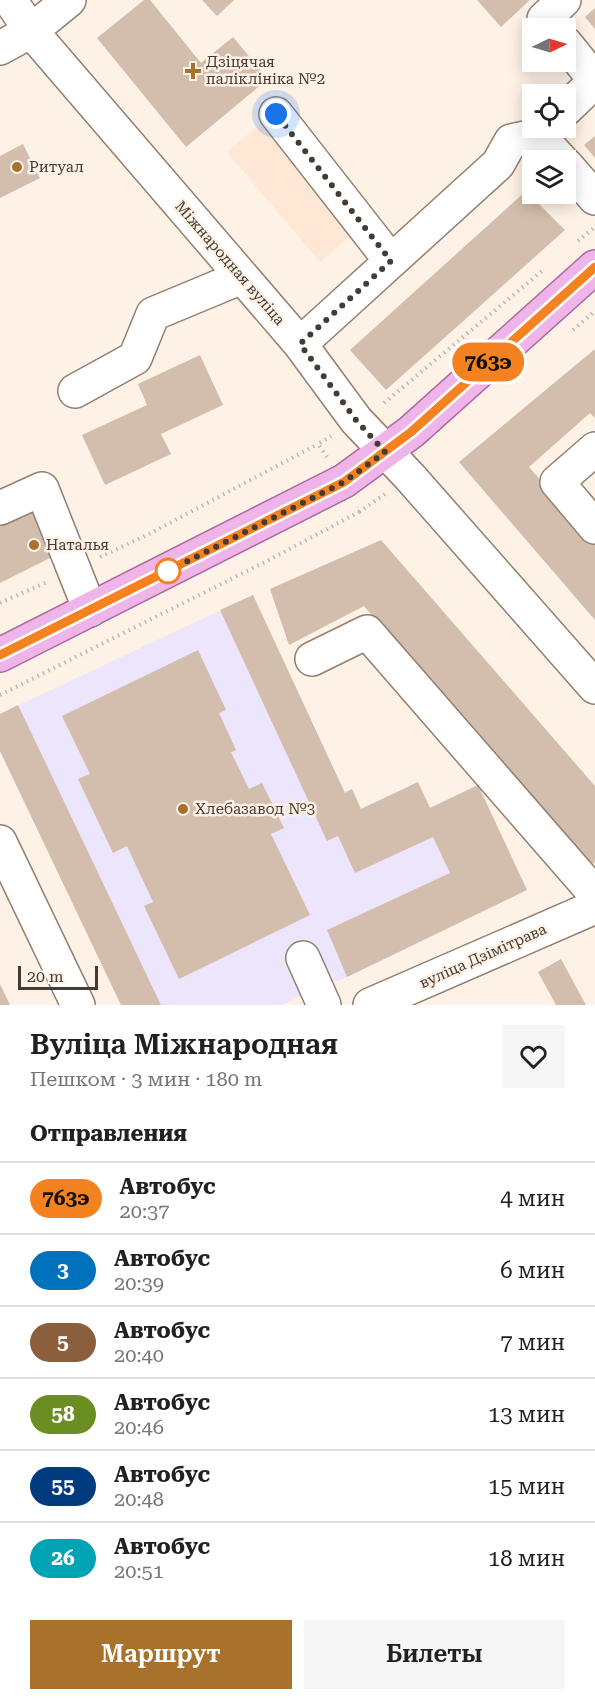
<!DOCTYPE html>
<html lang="ru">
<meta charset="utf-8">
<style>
:root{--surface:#fff;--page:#f6f6f6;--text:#202124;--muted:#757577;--line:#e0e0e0;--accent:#a8722d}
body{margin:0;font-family:"Roboto Serif",serif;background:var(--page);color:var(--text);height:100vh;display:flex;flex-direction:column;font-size:22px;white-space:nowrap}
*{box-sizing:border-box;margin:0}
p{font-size:20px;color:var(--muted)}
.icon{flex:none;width:33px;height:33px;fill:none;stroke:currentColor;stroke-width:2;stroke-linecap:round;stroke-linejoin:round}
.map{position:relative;height:1005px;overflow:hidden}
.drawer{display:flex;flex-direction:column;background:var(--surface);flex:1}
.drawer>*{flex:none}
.badge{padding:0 12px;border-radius:20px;font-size:21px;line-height:39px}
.needle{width:39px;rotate:85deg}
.tools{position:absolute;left:522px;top:18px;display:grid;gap:12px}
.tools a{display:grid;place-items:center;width:54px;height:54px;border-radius:0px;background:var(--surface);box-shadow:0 3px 15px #0003;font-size:30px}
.scale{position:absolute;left:18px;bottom:15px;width:80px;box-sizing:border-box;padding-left:6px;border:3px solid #443b34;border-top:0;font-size:16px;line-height:21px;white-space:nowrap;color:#443b34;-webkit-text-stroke:4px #fef1e6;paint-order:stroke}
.you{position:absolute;width:30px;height:30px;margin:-15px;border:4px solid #fff;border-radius:50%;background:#1a73e8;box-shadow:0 0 0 9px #1a73e833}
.map>.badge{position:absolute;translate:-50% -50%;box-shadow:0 0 0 3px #fff}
h2{padding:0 30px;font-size:22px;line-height:54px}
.round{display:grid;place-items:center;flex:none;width:63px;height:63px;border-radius:0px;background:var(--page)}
.summary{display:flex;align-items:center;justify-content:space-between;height:102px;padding:0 30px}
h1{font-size:28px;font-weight:600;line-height:45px}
.cta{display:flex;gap:12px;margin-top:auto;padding:12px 30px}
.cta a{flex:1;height:69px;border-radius:0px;background:var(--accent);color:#fff;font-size:24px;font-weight:600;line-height:69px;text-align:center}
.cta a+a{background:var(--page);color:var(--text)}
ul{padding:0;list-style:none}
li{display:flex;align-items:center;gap:18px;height:72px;padding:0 30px;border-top:2px solid var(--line)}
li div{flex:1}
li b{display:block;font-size:22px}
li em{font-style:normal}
li .badge{min-width:66px;font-weight:700;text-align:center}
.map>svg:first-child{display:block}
.industrial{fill:#ece5fb}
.built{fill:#fee7d4}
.building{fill:#d3bdac}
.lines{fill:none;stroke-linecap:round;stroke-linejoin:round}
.minor-casing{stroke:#937f6f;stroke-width:36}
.major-casing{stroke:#ac6aa0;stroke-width:36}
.path{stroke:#c3b7ae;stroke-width:4;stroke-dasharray:1.5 4.5;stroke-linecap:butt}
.minor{stroke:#fff;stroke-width:33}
.major{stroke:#efb5e9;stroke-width:33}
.line-casing{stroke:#fff;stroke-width:14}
.line{stroke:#f58220;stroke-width:9}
.walk{stroke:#443b34;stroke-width:6;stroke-dasharray:0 10.8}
.poi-dot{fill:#a8722d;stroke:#fef1e6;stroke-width:2}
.stop-dot{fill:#fff;stroke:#f58220;stroke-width:3}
.labels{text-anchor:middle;stroke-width:5;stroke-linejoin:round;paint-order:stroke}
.poi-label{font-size:15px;fill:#443b34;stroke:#fef1e6;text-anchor:start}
.street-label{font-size:15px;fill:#443b34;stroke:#fef1e6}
</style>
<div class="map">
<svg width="595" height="1005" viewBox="0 0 595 1005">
<rect width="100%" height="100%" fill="#fef1e6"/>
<!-- industrial -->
<path class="industrial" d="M 253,595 L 344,792 L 352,789 L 361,809 L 418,782 L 430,808 L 478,785 L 527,890 L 347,977 L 281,1005 L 121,1005 L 0,751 L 0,714 Z"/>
<!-- built -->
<path class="built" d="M 266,119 L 359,229 L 320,262 L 227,152 Z"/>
<!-- building -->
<path class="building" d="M 144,0 L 150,0 L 201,63 L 233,37 L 268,79 L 186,147 L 97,38 Z
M 202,0 L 234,0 L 217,16 Z
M 477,0 L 530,0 L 501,27 Z
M 595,8 L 595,29 L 585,17 Z
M 595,136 L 595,158 L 584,145 Z
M 23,144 L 40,178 L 0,198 L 0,156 Z
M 526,191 L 565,230 L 386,390 L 350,350 Z
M 595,349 L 595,418 L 590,413 L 529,467 L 595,543 L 595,620 L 459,462 Z
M 200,355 L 223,405 L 161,434 L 171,454 L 105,485 L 82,435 L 147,405 L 138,384 Z
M 38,507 L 60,553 L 0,583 L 0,525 Z
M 381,540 L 595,786 L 595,862 L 590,866 L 364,606 L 289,645 L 270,589 Z
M 253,595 L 345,793 L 352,789 L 361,809 L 418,782 L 430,808 L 478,785 L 527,890 L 347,977 L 327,930 L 450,873 L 433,837 L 355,873 L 338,836 L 327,841 L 220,610 Z
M 198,650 L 226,710 L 219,713 L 236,750 L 231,752 L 249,789 L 262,783 L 284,828 L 271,834 L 310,915 L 179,979 L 144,906 L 153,902 L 127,846 L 113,853 L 78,779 L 90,774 L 62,716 Z
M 18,705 L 161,1005 L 121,1005 L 60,877 L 0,751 L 0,714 Z
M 561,959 L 586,1005 L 556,1005 L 538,972 Z
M 0,984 L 10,1005 L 0,1005 Z"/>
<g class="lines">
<!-- minor casing -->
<g class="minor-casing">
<path id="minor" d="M 10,0 L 31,31 L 300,344 L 356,420 L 410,477 L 595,687
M 552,28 L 544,19 L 564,0
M 566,44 L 595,80
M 0,48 L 31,31 L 69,0
M 566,109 L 595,81
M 276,114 L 391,261
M 546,128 L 538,135 L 561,160
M 566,165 L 595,198
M 300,344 L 498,164 L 511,141 L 538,135
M 75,391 L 135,358 L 153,314 L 242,277
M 595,449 L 557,482 L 595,527
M 0,508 L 42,489 L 90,610
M 312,659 L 367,632 L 595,894
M 0,842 L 78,1005
M 303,958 L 324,1005
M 370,1005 L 595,907"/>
</g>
<!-- major casing -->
<g class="major-casing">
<path id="major" d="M 0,655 L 344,481 L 411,432 L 595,267"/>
</g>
<!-- path -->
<path class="path" d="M 578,241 L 595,227
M 573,330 L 595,311
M 384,403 L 542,271
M 327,457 L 318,444 L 331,436
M 359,512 L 385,494
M 100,557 L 149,534 L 318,444
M 0,603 L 47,582
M 0,695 L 267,561 L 359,512 L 357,507"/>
<!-- minor -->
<use href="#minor" class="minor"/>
<!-- major -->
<use href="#major" class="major"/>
</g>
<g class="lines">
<!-- line casing -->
<g class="line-casing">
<path id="line" d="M 0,655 L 344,482 L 411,432 L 595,267"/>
</g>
<!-- line -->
<use href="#line" class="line"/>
<!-- walk -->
<path class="walk" d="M 168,571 L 344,482 L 385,452 L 356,420 L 300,344 L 391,261 L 276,114"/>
</g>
<!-- markers -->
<g class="poi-dot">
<path d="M190 62h6v6h6v6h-6v6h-6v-6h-6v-6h6z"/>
<circle cx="17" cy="167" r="6"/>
<circle cx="34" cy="545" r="6"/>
<circle cx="183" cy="809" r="6"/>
</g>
<circle class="stop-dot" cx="168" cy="571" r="12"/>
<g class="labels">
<!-- poi labels -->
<g class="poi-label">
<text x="206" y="67">Дзіцячая<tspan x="206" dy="17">паліклініка №2</tspan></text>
<text x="29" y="172">Ритуал</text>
<text x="46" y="550">Наталья</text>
<text x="195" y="814">Хлебазавод №3</text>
</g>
<!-- street labels -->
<g class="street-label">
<text transform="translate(230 263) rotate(49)" y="5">Міжнародная вуліца</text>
<text transform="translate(483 956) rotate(-24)" y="5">вуліца Дзімітрава</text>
</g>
</g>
</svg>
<div class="tools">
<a><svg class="needle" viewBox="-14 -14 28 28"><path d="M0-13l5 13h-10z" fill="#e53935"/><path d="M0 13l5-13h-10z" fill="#757577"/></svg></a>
<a><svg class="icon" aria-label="locate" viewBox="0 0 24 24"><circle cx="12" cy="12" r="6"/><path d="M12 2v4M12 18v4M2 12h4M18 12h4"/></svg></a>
<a><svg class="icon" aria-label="layers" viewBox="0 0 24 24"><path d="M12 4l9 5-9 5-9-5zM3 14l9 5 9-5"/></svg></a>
</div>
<div class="scale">20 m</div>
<div class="you" style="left:276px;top:114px"></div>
<b class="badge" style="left:488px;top:362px;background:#f58220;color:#111">763э</b>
</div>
<section class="drawer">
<div class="summary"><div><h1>Вуліца Міжнародная</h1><p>Пешком · 3 мин · 180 m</p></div><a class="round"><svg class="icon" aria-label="heart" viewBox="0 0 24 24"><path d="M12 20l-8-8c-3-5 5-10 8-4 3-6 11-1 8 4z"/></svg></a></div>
<h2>Отправления</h2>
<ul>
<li><span class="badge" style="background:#f58220;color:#111">763э</span><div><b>Автобус</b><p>20:37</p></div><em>4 мин</em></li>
<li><span class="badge" style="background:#0072bc;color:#fff">3</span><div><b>Автобус</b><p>20:39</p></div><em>6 мин</em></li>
<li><span class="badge" style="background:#8b5e3c;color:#fff">5</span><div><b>Автобус</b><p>20:40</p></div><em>7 мин</em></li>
<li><span class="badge" style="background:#6b8e23;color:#fff">58</span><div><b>Автобус</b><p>20:46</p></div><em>13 мин</em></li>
<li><span class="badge" style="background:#003b80;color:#fff">55</span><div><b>Автобус</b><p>20:48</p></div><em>15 мин</em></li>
<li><span class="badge" style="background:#00a3b4;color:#fff">26</span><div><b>Автобус</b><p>20:51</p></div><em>18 мин</em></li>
</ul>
<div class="cta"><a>Маршрут</a><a>Билеты</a></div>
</section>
